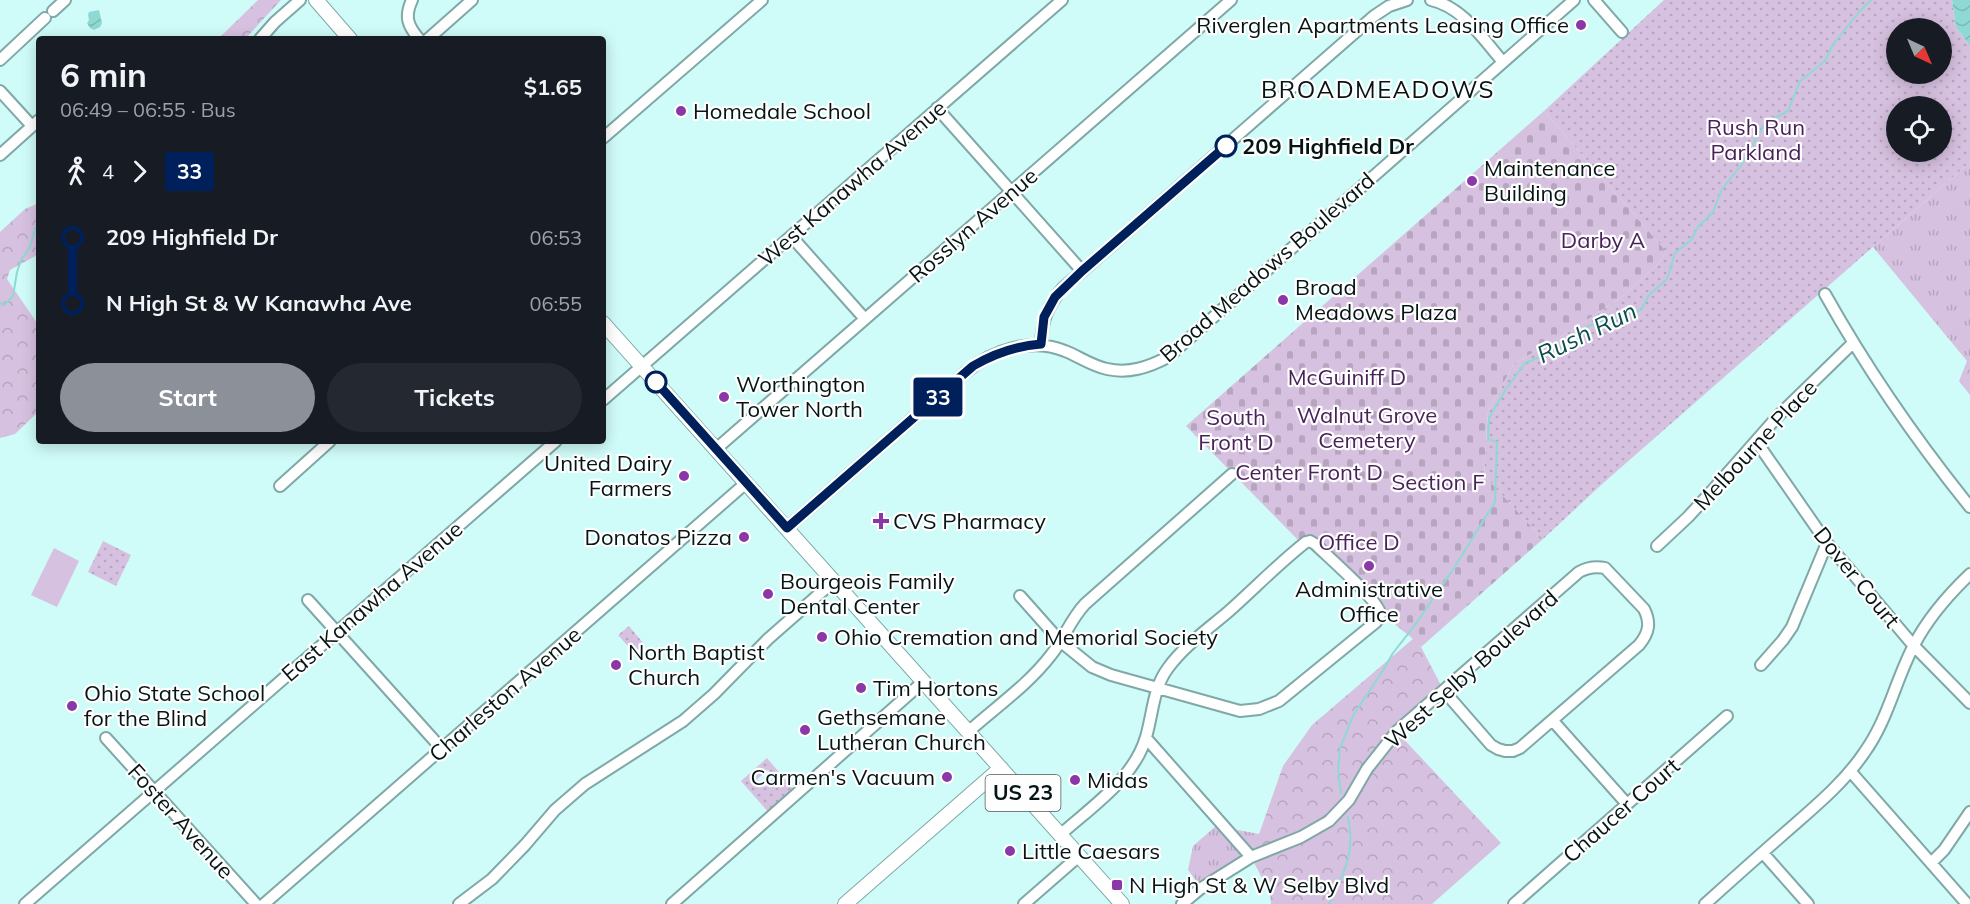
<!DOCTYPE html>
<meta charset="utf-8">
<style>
:root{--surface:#171b24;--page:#242831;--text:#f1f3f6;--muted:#9ea1a6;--accent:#8c9099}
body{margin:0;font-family:Mulish,sans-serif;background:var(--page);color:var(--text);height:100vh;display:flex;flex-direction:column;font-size:22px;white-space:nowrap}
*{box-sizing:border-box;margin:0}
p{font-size:20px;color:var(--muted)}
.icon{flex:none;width:33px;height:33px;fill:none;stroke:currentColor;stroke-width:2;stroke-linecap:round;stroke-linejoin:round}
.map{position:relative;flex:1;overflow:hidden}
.details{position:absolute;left:36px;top:36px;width:570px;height:408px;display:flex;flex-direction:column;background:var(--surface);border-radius:6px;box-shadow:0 3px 15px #0003}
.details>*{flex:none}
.badge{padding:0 12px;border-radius:4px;font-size:21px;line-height:39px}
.needle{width:39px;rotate:136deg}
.buttons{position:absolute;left:1886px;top:18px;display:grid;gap:12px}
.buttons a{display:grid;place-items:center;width:66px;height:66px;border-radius:50%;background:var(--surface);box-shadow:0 3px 15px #0003;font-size:30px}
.map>.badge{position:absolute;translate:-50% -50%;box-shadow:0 0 0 3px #fff}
.legs{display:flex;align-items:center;gap:9px;height:66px;padding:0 24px;font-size:20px}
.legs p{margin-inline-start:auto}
.summary{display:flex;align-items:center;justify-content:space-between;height:102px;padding:0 24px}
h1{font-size:33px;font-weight:700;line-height:45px}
.action{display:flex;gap:12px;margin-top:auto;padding:12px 24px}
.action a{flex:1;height:69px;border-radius:36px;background:var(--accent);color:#fff;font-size:24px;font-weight:700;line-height:69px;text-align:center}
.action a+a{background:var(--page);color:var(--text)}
ul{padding:0 24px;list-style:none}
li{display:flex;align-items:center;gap:21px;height:66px;font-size:22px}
li i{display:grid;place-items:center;width:9px;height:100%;margin:0 8px;background:currentColor}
li i::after{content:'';width:15px;height:15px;margin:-8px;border:4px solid;border-radius:50%;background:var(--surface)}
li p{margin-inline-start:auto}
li:first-child i{background:linear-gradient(#0000 50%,currentColor 0)}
li:last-child i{background:linear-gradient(currentColor 50%,#0000 0)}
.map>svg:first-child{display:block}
.grass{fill:url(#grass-tufts)}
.forest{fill:url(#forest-crowns)}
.cemetery{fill:url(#cemetery-stones)}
.park{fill:url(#park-dots);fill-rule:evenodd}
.pitch{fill:#d7c1e0}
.water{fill:url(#water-waves)}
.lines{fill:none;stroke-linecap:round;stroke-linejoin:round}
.stream{stroke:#8fd9d5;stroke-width:2}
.minor-casing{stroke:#7fa8a6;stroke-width:14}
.major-casing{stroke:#7fa8a6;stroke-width:16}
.minor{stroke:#fff;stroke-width:10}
.major{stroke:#fff;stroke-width:14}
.line-1-casing{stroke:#fff;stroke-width:14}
.line-1{stroke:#00205b;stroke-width:9}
.poi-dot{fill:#8a38a8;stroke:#fefefe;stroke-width:2}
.stop-1-dot{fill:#fff;stroke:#00205b;stroke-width:3}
.labels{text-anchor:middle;stroke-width:4.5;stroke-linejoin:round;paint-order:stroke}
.shield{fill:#fefefe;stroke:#505b5a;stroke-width:1.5}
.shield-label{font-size:21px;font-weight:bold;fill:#051514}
.poi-label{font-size:22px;fill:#051514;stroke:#fefefe;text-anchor:start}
.park-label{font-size:22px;fill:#4a225a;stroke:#fefefe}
.stop-label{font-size:22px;font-weight:bold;fill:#051514;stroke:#fefefe;text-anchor:start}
.street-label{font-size:22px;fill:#051514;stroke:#fefefe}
.neighbourhood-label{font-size:24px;letter-spacing:1.5px;fill:#051514;stroke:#fefefe}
.water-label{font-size:24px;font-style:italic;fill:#084d4b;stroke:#fefefe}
</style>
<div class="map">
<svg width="1970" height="904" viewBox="0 0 1970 904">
<defs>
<pattern id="grass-tufts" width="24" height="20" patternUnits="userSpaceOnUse" patternTransform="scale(1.5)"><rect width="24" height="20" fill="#d7c1e0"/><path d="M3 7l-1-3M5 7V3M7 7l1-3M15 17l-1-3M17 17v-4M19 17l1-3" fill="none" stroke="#b7a5bf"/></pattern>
<pattern id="forest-crowns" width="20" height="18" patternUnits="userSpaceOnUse" patternTransform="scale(1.5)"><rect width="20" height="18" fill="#d7c1e0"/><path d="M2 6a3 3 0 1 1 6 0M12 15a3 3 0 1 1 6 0" fill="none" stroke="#b7a5bf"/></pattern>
<pattern id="cemetery-stones" width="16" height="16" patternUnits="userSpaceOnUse" patternTransform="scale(1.5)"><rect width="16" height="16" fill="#d7c1e0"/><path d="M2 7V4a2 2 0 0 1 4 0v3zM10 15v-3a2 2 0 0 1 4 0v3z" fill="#b7a5bf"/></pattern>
<pattern id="park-dots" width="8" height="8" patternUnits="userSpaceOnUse" patternTransform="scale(1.5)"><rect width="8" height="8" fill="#d7c1e0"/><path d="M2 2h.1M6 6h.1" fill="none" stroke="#b7a5bf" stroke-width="1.8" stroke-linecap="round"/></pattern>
<pattern id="water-waves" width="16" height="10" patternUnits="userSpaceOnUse" patternTransform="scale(1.5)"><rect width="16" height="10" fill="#8fd9d5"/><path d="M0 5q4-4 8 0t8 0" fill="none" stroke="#7ab9b6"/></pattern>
</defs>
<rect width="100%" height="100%" fill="#cffbf8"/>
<!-- grass -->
<path class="grass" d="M 1970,162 L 1970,361 L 1967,361 L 1873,247 Z
M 1216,826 L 1259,834 L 1266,844 L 1198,883 L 1188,870 L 1193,846 Z"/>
<!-- forest -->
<path class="forest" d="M 258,0 L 281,0 L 245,39 L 218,39 Z
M 39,203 L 39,254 L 10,270 L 7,279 L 39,326 L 39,411 L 15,434 L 0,438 L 0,232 L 25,209 Z
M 1967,361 L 1970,361 L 1970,395 L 1959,381 Z
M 1414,638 L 1421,647 L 1444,691 L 1397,732 L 1501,843 L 1432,904 L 1271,904 L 1270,893 L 1251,857 L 1283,766 L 1312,725 Z"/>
<!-- cemetery -->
<path class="cemetery" d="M 1544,111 L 1666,251 L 1659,263 L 1623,296 L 1578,326 L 1514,364 L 1488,411 L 1484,475 L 1543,539 L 1421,647 C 1410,633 1389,625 1384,609 L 1310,536 L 1306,536 L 1299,541 L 1186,426 Z"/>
<!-- park -->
<path class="park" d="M 1664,0 L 1952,0 L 1956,27 L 1970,46 L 1970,162 L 1601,485 L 1543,539 L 1484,475 L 1488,411 L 1514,364 L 1578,326 L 1623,296 L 1659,263 L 1666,251 L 1544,111 ZM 1896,28 L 1941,28 L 1941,74 L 1896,74 ZM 1896,106 L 1941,106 L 1941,152 L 1896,152 Z
M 103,541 L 131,555 L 116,586 L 88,572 Z
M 629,626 L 644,644 L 634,653 L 618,635 Z
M 767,758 L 795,791 L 769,813 L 741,781 ZM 768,770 L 775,777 L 764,787 L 757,779 Z"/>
<!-- pitch -->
<path class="pitch" d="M 54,548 L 79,561 L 57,607 L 31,595 Z"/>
<!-- water -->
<path class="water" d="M 1952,0 L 1970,0 L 1970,46 L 1956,27 Z
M 99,10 L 102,23 L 100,27 L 94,30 L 90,28 L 87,23 L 89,20 L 88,15 L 89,12 Z"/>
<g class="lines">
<!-- stream -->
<path class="stream" d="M 0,303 L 4,305 L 13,296 L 17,272 L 21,260 L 30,247 L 35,228 L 39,227
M 1341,793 L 1338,771 L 1340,748 L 1354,714 L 1382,672 L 1393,653 L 1415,625 L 1454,568 L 1495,502 L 1497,442 L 1488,439 L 1489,418 L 1506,389 L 1525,363 L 1558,350 L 1579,331 L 1595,323 L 1641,310 L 1649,295 L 1667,279 L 1675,253 L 1692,239 L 1697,228 L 1713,212 L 1722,189 L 1742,164 L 1765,123 L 1788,111 L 1800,81 L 1825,61 L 1832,46 L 1858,13 L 1871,0
M 1329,904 C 1344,873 1356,852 1348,817"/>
<!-- minor casing -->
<g class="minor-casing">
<path id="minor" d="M 412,0 C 404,17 408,26 419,39
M 1431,0 C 1463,7 1483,39 1503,62
M 1594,0 L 1622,32
M 53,11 L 65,0
M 260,39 L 275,22 L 300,0
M 428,39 L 472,0
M 0,60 L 45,18
M 0,91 L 32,126
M 937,108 L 1082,271
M 603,138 L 762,0
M 0,155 L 39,120
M 791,236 L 865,319
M 1825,294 C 1867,369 1916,440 1970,507
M 1041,344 C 1042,321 1047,306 1063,288 L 1374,16 L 1389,6 L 1407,0
M 603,400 L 1062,0
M 1756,441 L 1827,543 L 1913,645 L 1970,703
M 716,449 L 1231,0
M 280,486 L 330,441
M 787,528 L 966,372 C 993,350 1031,337 1065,351 C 1078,356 1092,366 1107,369 C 1129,374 1149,367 1168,357 L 1574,0
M 1657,546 L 1688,517 L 1711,492 L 1777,417 L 1853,343
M 1020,596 L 1060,641 L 1092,667 L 1111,675 L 1240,711 L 1259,709 L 1279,701 L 1376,622 C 1378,619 1380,618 1380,613 C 1379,601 1326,555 1315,544 L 1310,541 L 1306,542 C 1279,563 1254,589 1228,612 C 1208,629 1184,646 1168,668 C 1153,688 1153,713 1146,737 C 1134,779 1091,807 1060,835
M 308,600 L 442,749
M 1761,665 L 1783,640 L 1792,627 L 1827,543
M 1553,721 L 1627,804
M 968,732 C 996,707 1029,684 1051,655 C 1064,639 1070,620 1085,604 L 1232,474
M 106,738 L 256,904
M 1146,738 L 1251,857
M 1851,772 L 1967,904
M 1763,853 L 1808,904
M 1931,863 L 1944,850 L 1970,812
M 25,904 L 556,441
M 264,904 L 746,483
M 459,904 L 492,879 L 525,845 L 555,810 L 585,784 L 683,721 L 714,694 L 768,639 L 834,581
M 672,904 L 924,681
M 1024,904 L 1079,856
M 1182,904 L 1200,889 L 1251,857 L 1301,837 L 1329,821 L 1349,800 L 1367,769 L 1397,731 L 1579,572 C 1588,567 1595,566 1605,568 L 1644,609 C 1651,623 1649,633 1639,645 L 1520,748 L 1513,751 L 1505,751 L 1498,749 L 1491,745 L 1444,691
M 1514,904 L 1727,716
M 1705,904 C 1734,878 1764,851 1794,825 C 1819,803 1845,781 1864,753 C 1888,720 1895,681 1914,645 C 1928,618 1948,595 1970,574"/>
</g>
<!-- major casing -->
<g class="major-casing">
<path id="major" d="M 316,0 L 350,39
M 603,323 L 1122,904
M 845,904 L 1001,768"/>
</g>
<!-- minor -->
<use href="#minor" class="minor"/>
<!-- major -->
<use href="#major" class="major"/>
</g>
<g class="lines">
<!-- line-1 casing -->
<g class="line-1-casing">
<path id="line-1" d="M 656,382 L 787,528 L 973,366 C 995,353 1015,346 1041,344 L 1044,317 L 1055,297 L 1082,271 L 1226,146"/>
</g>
<!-- line-1 -->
<use href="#line-1" class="line-1"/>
</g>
<!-- markers -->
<g class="poi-dot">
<circle cx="1581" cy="25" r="6"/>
<circle cx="681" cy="111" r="6"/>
<circle cx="1472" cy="181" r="6"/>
<circle cx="1283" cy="300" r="6"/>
<circle cx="724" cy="397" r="6"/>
<circle cx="684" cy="476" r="6"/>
<path d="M878 512h6v6h6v6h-6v6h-6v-6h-6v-6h6z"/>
<circle cx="744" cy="537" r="6"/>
<circle cx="1369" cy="566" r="6"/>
<circle cx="768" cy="594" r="6"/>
<circle cx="822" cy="637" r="6"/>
<circle cx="616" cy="665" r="6"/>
<circle cx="861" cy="688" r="6"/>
<circle cx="72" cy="706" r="6"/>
<circle cx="805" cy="730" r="6"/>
<circle cx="947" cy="777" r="6"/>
<circle cx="1075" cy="780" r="6"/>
<circle cx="1010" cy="851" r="6"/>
<rect x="1111" y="879" width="12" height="12" rx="3"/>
</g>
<g class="stop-1-dot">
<circle cx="1226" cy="146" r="10"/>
<circle cx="656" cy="382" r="10"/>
</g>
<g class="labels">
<!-- shield labels -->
<rect class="shield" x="985.5" y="775" width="75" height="36" rx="4.5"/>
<g class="shield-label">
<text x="1023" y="800">US 23</text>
</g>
<!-- poi labels -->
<g class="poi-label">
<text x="1569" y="33" text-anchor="end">Riverglen Apartments Leasing Office</text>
<text x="693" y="119">Homedale School</text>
<text x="1484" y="176">Maintenance<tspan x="1484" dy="25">Building</tspan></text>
<text x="1295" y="295">Broad<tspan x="1295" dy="25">Meadows Plaza</tspan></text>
<text x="736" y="392">Worthington<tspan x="736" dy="25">Tower North</tspan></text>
<text x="672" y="471" text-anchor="end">United Dairy<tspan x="672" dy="25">Farmers</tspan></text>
<text x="893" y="529">CVS Pharmacy</text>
<text x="732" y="545" text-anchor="end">Donatos Pizza</text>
<text x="780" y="589">Bourgeois Family<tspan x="780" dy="25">Dental Center</tspan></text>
<text x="1369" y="597" text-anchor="middle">Administrative<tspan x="1369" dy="25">Office</tspan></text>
<text x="834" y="645">Ohio Cremation and Memorial Society</text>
<text x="628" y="660">North Baptist<tspan x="628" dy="25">Church</tspan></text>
<text x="873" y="696">Tim Hortons</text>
<text x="84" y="701">Ohio State School<tspan x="84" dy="25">for the Blind</tspan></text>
<text x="817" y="725">Gethsemane<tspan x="817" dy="25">Lutheran Church</tspan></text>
<text x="935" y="785" text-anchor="end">Carmen's Vacuum</text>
<text x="1087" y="788">Midas</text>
<text x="1022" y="859">Little Caesars</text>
<text x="1129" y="893">N High St &amp; W Selby Blvd</text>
</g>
<!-- park labels -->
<g class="park-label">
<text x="1756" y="135">Rush Run<tspan x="1756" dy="25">Parkland</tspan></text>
<text x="1603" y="248">Darby A</text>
<text x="1347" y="385">McGuiniff D</text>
<text x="1367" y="423">Walnut Grove<tspan x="1367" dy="25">Cemetery</tspan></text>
<text x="1236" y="425">South<tspan x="1236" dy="25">Front D</tspan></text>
<text x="1309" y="480">Center Front D</text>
<text x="1438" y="490">Section F</text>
<text x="1359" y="550">Office D</text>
</g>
<!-- stop labels -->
<g class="stop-label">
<text x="1242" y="154">209 Highfield Dr</text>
</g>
<!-- street labels -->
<g class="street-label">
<text transform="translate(852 183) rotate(-41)" y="8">West Kanawha Avenue</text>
<text transform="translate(973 225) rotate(-41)" y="8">Rosslyn Avenue</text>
<text transform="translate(1267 267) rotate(-41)" y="8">Broad Meadows Boulevard</text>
<text transform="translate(1755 445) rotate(-47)" y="8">Melbourne Place</text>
<text transform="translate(1857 577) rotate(51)" y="8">Dover Court</text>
<text transform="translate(372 601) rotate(-41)" y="8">East Kanawha Avenue</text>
<text transform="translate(1471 669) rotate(-42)" y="8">West Selby Boulevard</text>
<text transform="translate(505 694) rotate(-41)" y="8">Charleston Avenue</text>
<text transform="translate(1621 810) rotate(-41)" y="8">Chaucer Court</text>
<text transform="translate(181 821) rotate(48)" y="8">Foster Avenue</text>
</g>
<!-- neighbourhood labels -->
<g class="neighbourhood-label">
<text x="1378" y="98">BROADMEADOWS</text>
</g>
<!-- water labels -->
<g class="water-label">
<text transform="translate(1587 333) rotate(-26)" y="8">Rush Run</text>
</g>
</g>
</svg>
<div class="buttons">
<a><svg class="needle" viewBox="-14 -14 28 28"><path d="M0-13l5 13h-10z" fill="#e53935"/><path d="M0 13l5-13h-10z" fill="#9ea1a6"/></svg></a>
<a><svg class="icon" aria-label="locate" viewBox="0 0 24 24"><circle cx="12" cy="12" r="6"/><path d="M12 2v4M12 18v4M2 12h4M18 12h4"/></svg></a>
</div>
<b class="badge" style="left:938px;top:397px;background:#00205b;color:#fff">33</b>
<section class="details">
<div class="summary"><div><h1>6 min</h1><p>06:49 – 06:55 · Bus</p></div><b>$1.65</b></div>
<div class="legs"><svg class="icon" aria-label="walk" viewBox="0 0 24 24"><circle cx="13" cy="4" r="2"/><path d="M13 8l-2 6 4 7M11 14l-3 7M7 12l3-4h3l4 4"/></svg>4<svg class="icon" aria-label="forward" viewBox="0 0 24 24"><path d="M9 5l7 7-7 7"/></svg><b class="badge" style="background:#00205b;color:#fff">33</b></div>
<ul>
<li><i style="color:#00205b"></i><b>209 Highfield Dr</b><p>06:53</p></li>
<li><i style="color:#00205b"></i><b>N High St &amp; W Kanawha Ave</b><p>06:55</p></li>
</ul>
<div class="action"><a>Start</a><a>Tickets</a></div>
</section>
</div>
